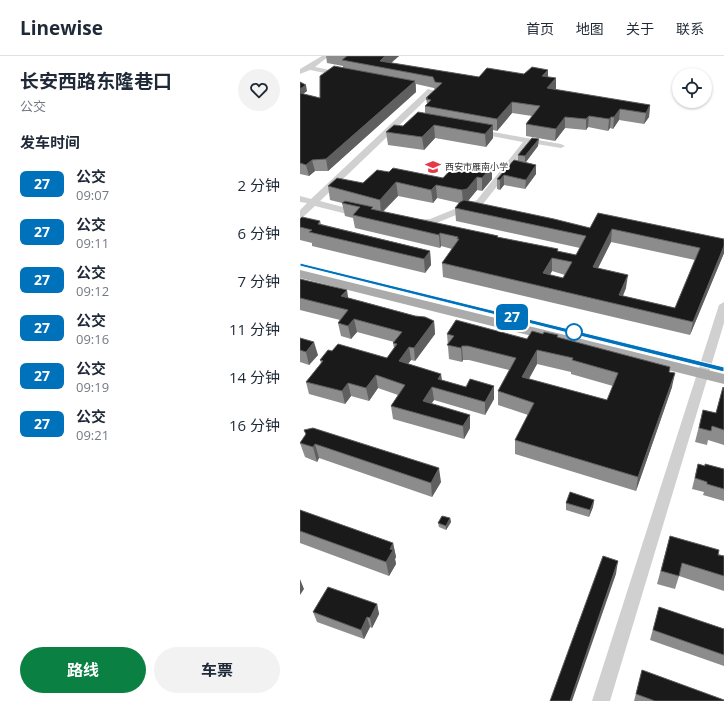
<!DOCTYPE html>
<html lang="zh">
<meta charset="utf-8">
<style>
:root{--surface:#fff;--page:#f2f2f3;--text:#1f2937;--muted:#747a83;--line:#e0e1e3;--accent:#0b8043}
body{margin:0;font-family:"Open Sans","Noto Sans SC",sans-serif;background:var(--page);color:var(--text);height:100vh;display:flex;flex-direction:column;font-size:15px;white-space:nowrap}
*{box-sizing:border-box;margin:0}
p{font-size:13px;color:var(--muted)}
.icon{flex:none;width:22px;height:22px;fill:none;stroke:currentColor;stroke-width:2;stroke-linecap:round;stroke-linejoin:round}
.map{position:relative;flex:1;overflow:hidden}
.drawer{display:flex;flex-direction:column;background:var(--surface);width:300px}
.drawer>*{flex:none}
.badge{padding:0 8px;border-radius:6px;font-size:14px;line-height:26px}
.fabs{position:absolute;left:372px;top:12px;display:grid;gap:8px}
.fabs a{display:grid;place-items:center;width:40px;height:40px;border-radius:50%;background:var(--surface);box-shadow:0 1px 3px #0004;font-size:20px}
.map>.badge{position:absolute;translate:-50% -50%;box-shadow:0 0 0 2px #fff}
h2{padding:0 20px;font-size:15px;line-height:36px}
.round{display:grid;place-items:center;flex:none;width:42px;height:42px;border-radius:21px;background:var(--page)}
.overview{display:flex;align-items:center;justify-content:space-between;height:68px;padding:0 20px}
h1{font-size:19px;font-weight:700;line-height:30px}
.action{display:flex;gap:8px;margin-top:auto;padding:8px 20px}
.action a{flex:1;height:46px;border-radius:24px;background:var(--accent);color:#fff;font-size:16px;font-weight:700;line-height:46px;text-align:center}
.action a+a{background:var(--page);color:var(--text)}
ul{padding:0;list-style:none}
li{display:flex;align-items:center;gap:12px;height:48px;padding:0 20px}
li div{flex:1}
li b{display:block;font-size:15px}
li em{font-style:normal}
li .badge{min-width:44px;font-weight:700;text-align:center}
header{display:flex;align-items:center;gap:24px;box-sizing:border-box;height:56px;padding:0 20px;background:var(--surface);border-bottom:1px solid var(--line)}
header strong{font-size:19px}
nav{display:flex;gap:22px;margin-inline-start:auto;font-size:14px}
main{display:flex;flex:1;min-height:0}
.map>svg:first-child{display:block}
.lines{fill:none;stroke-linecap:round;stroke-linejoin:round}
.minor{fill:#d0d0d0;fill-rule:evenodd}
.major{fill:#ababab;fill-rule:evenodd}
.wall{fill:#8c8c8c;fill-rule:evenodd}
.shaded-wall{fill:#5f5f5f}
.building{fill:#1a1a1a;stroke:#5f5f5f;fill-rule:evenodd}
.line{fill:#0072bc;stroke:#fff}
.stop-dot{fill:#fff;stroke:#0072bc;stroke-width:2}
.labels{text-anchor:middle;stroke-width:4;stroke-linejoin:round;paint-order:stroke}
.far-poi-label{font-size:9px;fill:#333;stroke:#fff;text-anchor:start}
</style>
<header>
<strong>Linewise</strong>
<nav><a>首页</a><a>地图</a><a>关于</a><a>联系</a></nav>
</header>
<main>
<section class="drawer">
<div class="overview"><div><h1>长安西路东隆巷口</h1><p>公交</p></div><a class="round"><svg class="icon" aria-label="heart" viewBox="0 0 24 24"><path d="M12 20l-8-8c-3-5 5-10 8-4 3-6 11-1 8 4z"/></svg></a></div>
<h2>发车时间</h2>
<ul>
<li><span class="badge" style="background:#0072bc;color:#fff">27</span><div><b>公交</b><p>09:07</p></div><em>2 分钟</em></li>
<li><span class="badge" style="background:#0072bc;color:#fff">27</span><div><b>公交</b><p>09:11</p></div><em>6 分钟</em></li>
<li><span class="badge" style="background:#0072bc;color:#fff">27</span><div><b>公交</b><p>09:12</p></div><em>7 分钟</em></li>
<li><span class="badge" style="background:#0072bc;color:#fff">27</span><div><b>公交</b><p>09:16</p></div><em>11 分钟</em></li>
<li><span class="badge" style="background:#0072bc;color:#fff">27</span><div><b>公交</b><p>09:19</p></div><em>14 分钟</em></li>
<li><span class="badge" style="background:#0072bc;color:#fff">27</span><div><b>公交</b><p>09:21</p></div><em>16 分钟</em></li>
</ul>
<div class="action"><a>路线</a><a>车票</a></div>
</section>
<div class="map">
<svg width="424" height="645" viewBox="0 0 424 645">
<rect width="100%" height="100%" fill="#fff"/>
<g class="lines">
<!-- minor -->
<path class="minor" d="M 22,0 L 29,0 L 15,11 L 45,17 L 45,21 L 10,14 L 0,18 L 0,13 Z
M 128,33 L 135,35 L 20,145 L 62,156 L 62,160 L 59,161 L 15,150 L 3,161 L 0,162 L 0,154 L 7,147 L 0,146 L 0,140 L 11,143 Z
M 175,73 L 261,88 L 265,90 L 261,92 L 231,87 L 183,148 L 134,168 L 114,168 L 114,164 L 130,163 L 177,144 L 223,86 L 175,77 Z
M 424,246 L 424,267 L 310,645 L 292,645 L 419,249 Z"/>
<!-- major -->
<path class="major" d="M 0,214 L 424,318 L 424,328 L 0,222 Z"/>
</g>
<!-- wall -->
<path class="wall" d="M 26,0 L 99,0 L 91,7 L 179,21 L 224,18 L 248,14 L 248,21 L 256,33 L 255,34 L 350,49 L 349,61 L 344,68 L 319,64 L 313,73 L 310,72 L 308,75 L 288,71 L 286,74 L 265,72 L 255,85 L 226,80 L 226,68 L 232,60 L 212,57 L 197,75 L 193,74 L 193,82 L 186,91 L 135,82 L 124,94 L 88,89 L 86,76 L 103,70 L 125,57 L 125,50 L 127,48 L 126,42 L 135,34 L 134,32 L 116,28 L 116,36 L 28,115 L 15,115 L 9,120 L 0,118 L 0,26 L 7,35 L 3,38 L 20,42 L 43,12 L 43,10 L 27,7 Z
M 238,90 L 226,106 L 236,109 L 236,118 L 225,133 L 204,129 L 200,134 L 197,133 L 197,123 L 218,105 L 218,99 Z
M 192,110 L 192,123 L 182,135 L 177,134 L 168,145 L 290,172 L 298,157 L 424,197 L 390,279 L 143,221 L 142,207 L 152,193 L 141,190 L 140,192 L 55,172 L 53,162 L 45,160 L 42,147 L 30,144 L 28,130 L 63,127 L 89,116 L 143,122 L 164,111 L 186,112 ZM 98,140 L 133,147 L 137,142 L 159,147 L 155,152 L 156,165 L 280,192 L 276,199 L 258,195 L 258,193 L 198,181 L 198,180 L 83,156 ZM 311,186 L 395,204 L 375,252 L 323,240 L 326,232 L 298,212 ZM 252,215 L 265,219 L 263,222 L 250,219 Z
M 0,163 L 20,165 L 21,168 L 130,195 L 131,209 L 125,217 L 12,190 L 12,187 L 0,184 Z
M 0,223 L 49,242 L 134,265 L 135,278 L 115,305 L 111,304 L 108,308 L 141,318 L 142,324 L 194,343 L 185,359 L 134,344 L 131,348 L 170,359 L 170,372 L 164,383 L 93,363 L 91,350 L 98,339 L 78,332 L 69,345 L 51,340 L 45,348 L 9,338 L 6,326 L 21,307 L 20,304 L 32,295 L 87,302 L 94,292 L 93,287 L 94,286 L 57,276 L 51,283 L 41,280 L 38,267 L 40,264 L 0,254 Z
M 147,278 L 227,283 L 258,282 L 370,311 L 369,316 L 372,331 L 336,435 L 215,398 L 215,384 L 228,359 L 198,349 L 198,335 L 209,314 L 169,304 L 163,304 L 162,306 L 149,303 ZM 237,308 L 271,316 L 271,318 L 313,330 L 307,344 L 229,323 Z
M 0,282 L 18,299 L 9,309 L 0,306 Z
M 423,331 L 424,332 L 424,389 L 408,384 L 407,389 L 395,386 L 403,354 L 416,357 Z
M 4,374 L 141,426 L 132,441 L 19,402 L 17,406 L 5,401 L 0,387 L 6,379 Z
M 398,408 L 405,410 L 424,413 L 424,445 L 403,439 L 404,436 L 392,433 Z
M 294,444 L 293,451 L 289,461 L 266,454 L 266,447 Z
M 0,454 L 93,487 L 96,501 L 95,503 L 96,508 L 89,520 L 0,487 Z
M 150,462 L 151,466 L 146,474 L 139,471 L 138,467 Z
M 370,480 L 424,500 L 424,535 L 379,520 L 375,533 L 357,528 Z
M 77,548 L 79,558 L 72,572 L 70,571 L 64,583 L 17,566 L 13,556 Z
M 359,551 L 424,573 L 424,610 L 350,584 Z
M 342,614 L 424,645 L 334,645 Z"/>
<!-- shaded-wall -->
<path class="shaded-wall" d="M 85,0 L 99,0 L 85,12 L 80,5 Z
M 248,14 L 248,24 L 242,20 Z
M 256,22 L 256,33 L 247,43 L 247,32 Z
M 115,25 L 116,36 L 28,115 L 26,103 Z
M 6,29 L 7,35 L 0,40 L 0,33 Z
M 212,46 L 212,57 L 197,75 L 197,63 Z
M 350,49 L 349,61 L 344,68 L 346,57 Z
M 320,53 L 319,64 L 313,73 L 314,61 Z
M 289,60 L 288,71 L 286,74 L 286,63 Z
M 265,61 L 265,72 L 255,85 L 256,73 Z
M 311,61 L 310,72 L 308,75 L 309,63 Z
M 134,69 L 135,82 L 124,94 L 122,81 Z
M 193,69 L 193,82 L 186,91 L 185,78 Z
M 239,83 L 238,90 L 225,107 L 225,100 Z
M 12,104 L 15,115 L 9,120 L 6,109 Z
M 236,109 L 236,118 L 225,133 L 226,124 Z
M 192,110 L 192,123 L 182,135 L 182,122 Z
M 204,119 L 204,129 L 200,134 L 200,124 Z
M 177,121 L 177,134 L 167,146 L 163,148 L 162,134 Z
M 96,126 L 98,140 L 81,157 L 80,144 Z
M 136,129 L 137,142 L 133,147 L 131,134 Z
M 312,173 L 311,186 L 292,224 L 293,211 Z
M 140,177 L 141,190 L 140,192 L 139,179 Z
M 424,190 L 424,197 L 390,279 L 393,266 Z
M 130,195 L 131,209 L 125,217 L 124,203 Z
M 252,202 L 252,215 L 243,231 L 243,217 Z
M 328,219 L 326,232 L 319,248 L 319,239 Z
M 47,234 L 49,247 L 41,240 Z
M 54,263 L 57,276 L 51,283 L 48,270 Z
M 134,265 L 135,278 L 115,305 L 114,292 Z
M 14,286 L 18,299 L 9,309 L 6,296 Z
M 162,290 L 163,304 L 162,306 L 161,292 Z
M 109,291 L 111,304 L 100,318 L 99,305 Z
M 237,294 L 237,308 L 222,335 L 222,321 Z
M 375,317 L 372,331 L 336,435 L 338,421 Z
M 141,318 L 142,330 L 138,323 Z
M 76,319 L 78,332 L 69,345 L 66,332 Z
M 48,327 L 51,340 L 45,348 L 42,335 Z
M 194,330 L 194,343 L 185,359 L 185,346 Z
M 132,331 L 134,344 L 124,358 L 123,345 Z
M 170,359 L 170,372 L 164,383 L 163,370 Z
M 15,388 L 19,402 L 17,406 L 13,391 Z
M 139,412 L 141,426 L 132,441 L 131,427 Z
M 294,444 L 293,451 L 289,461 L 290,454 Z
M 150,462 L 151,466 L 146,474 L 146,470 Z
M 93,487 L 96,501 L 95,503 L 96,508 L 89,520 L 86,506 L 90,493 Z
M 318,505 L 316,518 L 272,645 L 270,645 Z
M 0,523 L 4,533 L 0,539 Z
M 77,548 L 79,558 L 72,572 L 70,562 Z
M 67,561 L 70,571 L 64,583 L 61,574 Z"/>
<!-- building -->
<path class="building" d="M 47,0 L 85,0 L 80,5 L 179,21 L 187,12 L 224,18 L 232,11 L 248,14 L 242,20 L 256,22 L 247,32 L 350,49 L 346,57 L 320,53 L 314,61 L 311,61 L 309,63 L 289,60 L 286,63 L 265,61 L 256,73 L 226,68 L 240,50 L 212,46 L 197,63 L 125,50 L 131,44 L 126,43 L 128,42 L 126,42 L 142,27 L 135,26 L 133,21 L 42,4 Z
M 34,10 L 115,25 L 26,103 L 12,104 L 6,109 L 0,107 L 0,37 L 20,42 L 20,20 Z
M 0,26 L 6,29 L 0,33 Z
M 118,56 L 193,69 L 185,78 L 134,69 L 122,81 L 86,76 L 94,69 L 103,70 Z
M 232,82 L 239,83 L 225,100 L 218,99 Z
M 214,104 L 236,109 L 226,124 L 204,119 L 200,124 L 197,123 Z
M 167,108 L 186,112 L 189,109 L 192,110 L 182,122 L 177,121 L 167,133 L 162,134 L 136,129 L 131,134 L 96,126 L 80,144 L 28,130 L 37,122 L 63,127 L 77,114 L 89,116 L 93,112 L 143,122 L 155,109 L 164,111 Z
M 164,144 L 254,163 L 290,172 L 298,157 L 424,183 L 424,190 L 393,266 L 142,207 L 159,183 L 157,183 L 158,181 L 140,177 L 139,179 L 53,159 L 60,151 L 42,147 L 45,145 L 73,151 L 71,153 L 189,178 L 198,180 L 197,181 L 258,193 L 257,195 L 276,199 L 286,180 L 155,152 L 160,146 ZM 312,173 L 400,192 L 375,252 L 319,239 L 328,219 L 293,211 ZM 252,202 L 272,206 L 263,222 L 243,217 Z
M 2,161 L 20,165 L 18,168 L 130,195 L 124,203 L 9,176 L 12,174 L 0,171 L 0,163 Z
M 0,223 L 47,234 L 41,240 L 115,260 L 125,261 L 134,265 L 114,292 L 109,291 L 99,305 L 141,318 L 138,323 L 166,331 L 170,323 L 194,330 L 185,346 L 132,331 L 123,345 L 170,359 L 163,370 L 91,350 L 105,329 L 76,319 L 66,332 L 48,327 L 42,335 L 6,326 L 23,305 L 20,304 L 28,294 L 32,295 L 38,288 L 87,302 L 97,288 L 93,287 L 102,276 L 54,263 L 48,270 L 38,267 L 48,254 L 0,242 Z
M 156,264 L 227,283 L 232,275 L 243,278 L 244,276 L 258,279 L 257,281 L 370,311 L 369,316 L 375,317 L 338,421 L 215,384 L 234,347 L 198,335 L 216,302 L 168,290 L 162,290 L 161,292 L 147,289 L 154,280 L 147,278 ZM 237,294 L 273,302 L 272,304 L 318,317 L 307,344 L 222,321 Z
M 0,282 L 14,286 L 6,296 L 0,294 Z
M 423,331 L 424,332 L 424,374 L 412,370 L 411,375 L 399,372 L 403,354 L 416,357 Z
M 13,372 L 139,412 L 131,427 L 15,388 L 13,391 L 0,387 L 6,378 L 4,374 Z
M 398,408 L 405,410 L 405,408 L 424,413 L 424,433 L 407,428 L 407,426 L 395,422 Z
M 270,436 L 294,444 L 290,454 L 266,447 Z
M 0,454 L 93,487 L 90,493 L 93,494 L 86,506 L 0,475 Z
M 142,460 L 150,462 L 146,470 L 138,467 Z
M 370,480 L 419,494 L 418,499 L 424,500 L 424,520 L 382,507 L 379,520 L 361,515 Z
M 303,500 L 318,505 L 270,645 L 250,645 Z
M 28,531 L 77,548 L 70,562 L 67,561 L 61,574 L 13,556 Z
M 359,551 L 424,573 L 424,599 L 353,574 Z
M 342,614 L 424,644 L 424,645 L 355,645 L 336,638 Z"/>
<!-- line -->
<path class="line" d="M 0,207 L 424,311 L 424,316 L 0,210 Z"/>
<!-- icons -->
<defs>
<g id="school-bare" transform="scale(1.2)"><path d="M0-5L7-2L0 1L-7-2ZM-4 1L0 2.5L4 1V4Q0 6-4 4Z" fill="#e63946" stroke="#fff" stroke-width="2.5" paint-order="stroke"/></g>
</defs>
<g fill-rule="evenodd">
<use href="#school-bare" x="133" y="111"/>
</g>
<!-- markers -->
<circle class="stop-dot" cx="274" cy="276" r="8"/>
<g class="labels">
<!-- far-poi labels -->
<g class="far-poi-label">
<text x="145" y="114">西安市雁南小学</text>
</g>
</g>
</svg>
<div class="fabs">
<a><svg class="icon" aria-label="locate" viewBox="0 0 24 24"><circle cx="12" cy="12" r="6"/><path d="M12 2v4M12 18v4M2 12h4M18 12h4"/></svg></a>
</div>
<b class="badge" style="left:212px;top:261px;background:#0072bc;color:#fff">27</b>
</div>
</main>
